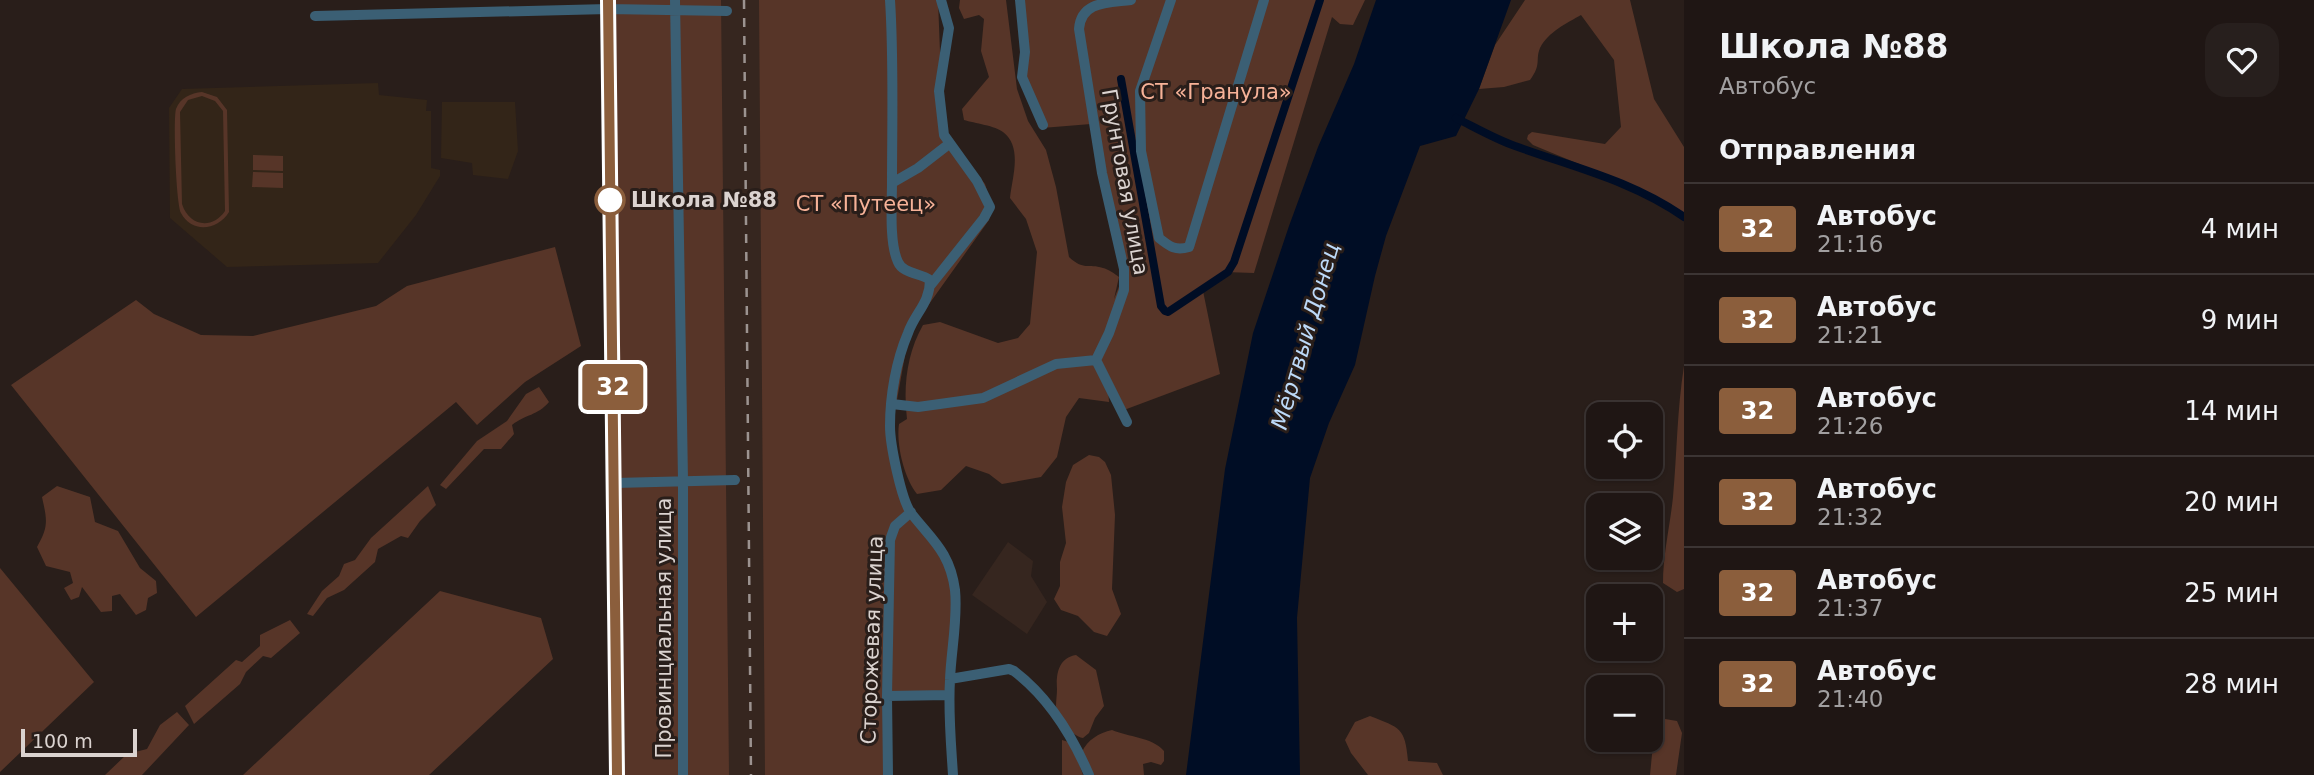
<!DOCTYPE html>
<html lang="ru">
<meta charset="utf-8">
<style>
:root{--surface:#1f1614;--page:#271f1d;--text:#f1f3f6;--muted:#a19fa0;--line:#3c3534}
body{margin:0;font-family:"DejaVu Sans",sans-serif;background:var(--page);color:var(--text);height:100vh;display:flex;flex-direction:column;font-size:26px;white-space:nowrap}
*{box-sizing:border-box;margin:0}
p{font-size:23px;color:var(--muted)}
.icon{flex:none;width:38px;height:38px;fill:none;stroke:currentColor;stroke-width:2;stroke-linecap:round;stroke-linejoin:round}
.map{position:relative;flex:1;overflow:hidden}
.panel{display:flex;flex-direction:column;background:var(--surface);width:630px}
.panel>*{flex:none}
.badge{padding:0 14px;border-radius:5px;font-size:24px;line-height:46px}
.buttons{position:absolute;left:1586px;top:402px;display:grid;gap:14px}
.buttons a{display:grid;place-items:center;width:77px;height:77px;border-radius:14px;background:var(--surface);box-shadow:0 2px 5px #0004,0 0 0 2px var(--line);font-size:35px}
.scale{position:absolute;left:21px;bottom:18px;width:116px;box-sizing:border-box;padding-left:7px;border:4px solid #dbd3d0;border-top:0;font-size:19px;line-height:24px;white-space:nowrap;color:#dbd3d0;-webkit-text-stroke:5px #291e1a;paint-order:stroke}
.map>.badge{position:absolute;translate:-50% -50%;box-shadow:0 0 0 4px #fff}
h2{padding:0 35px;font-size:26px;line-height:63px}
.round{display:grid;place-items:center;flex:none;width:74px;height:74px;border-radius:21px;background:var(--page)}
.summary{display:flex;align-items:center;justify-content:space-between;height:119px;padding:0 35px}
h1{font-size:33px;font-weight:700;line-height:52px}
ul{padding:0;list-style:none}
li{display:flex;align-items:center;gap:21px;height:91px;padding:0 35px;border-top:2px solid var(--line)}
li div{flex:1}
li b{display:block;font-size:26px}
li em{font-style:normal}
li .badge{min-width:77px;font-weight:700;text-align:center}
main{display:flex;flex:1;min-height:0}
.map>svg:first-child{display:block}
.built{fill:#36261f}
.education{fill:#332518}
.green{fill:#573528;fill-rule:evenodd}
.water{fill:#000d25}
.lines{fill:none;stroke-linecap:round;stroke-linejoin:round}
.canal{stroke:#000d25;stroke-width:8}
.minor{stroke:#3b5f74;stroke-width:10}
.rail{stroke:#9c9390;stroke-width:2.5;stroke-dasharray:9 9;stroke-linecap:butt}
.line-casing{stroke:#fff;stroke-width:16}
.line{stroke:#8b5e3c;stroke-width:10}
.stop-dot{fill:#fff;stroke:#8b5e3c;stroke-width:3.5}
.labels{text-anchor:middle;stroke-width:6;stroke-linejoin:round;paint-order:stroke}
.park-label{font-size:21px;fill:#f7b298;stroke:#291e1a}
.street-label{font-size:21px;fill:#dbd3d0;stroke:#291e1a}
.stop-label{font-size:21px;font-weight:bold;fill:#dbd3d0;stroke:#291e1a;text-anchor:start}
.water-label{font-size:23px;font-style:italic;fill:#bcd9f8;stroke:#291e1a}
</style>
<main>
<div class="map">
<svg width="1684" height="775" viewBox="0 0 1684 775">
<rect width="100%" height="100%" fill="#291e1a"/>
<!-- built -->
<path class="built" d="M 716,0 L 761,0 L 766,775 L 722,775 Z
M 1008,542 L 1033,561 L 1031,576 L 1047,602 L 1027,634 L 972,595 Z"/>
<!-- education -->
<path class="education" d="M 378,83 L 379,95 L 427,100 L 426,111 L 431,111 L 431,168 L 440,170 L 440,176 L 416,215 L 378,263 L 227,267 L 170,218 L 169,108 L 182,89 Z
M 442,102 L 515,102 L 518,151 L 508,179 L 473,175 L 472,163 L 441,158 Z"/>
<!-- green -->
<path class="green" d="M 613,0 L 721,0 L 729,775 L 625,775 Z
M 759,0 L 938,0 L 943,130 L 985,184 L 992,206 L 989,220 L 917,321 L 907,344 L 895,411 L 894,465 L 904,502 L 953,571 L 951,694 L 886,697 L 887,775 L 765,775 Z
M 960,0 L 1006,0 L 1017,89 L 1028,121 L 1046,150 L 1056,187 L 1069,257 C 1084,271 1088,263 1103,268 C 1108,269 1115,274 1119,277 L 1114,299 L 1122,279 L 1091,124 L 1042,128 L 1024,79 L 1017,0 L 1365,0 L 1353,25 L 1340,24 L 1332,17 L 1254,273 L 1225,272 L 1202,286 L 1220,374 L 1124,410 L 1108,387 L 1109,402 L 1079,398 L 1066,417 L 1057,457 L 1041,477 L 1002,484 L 989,474 L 966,466 L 941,490 L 917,494 C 904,478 896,444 899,424 L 907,419 C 903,386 907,353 923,325 L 940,322 L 998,343 L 1018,338 L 1030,324 L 1037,252 L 1026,219 L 1010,198 C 1012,178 1023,147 1003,132 C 996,126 974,123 964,120 L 962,109 L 989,77 L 981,51 L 984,19 L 979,15 L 964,19 L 959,8 Z
M 1525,0 L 1630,0 L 1654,99 L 1684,147 L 1684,217 C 1639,185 1584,167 1533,145 L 1527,139 L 1528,135 L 1532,132 L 1605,144 L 1621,127 L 1614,60 L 1581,15 C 1567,23 1548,32 1540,48 C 1535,60 1542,64 1530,80 L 1504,87 L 1479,89 L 1495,45 Z
M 202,92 L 217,97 L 227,110 L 229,212 C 218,230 192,234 181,213 C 176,204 173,119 176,109 C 180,98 191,93 202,92 ZM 202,96 L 215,101 L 223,111 L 225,211 C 212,230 189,226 182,204 L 180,112 L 188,100 Z
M 253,155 L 283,156 L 283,171 L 253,170 Z
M 253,172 L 283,173 L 283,188 L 252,187 Z
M 555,247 L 581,346 L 525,382 L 477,425 L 456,402 L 196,617 L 11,385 L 136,300 L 154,314 L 201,335 L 253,336 L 376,306 L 407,286 Z
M 1684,366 L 1684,589 L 1677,592 L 1663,583 C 1663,554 1670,526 1673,497 C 1677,453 1677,410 1684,366 Z
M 539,387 L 549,402 C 537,416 526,414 512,425 L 514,434 L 501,449 L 484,449 L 446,489 L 440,485 L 477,441 L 507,421 L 526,394 Z
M 1089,455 L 1099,457 L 1105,462 L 1111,475 L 1115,515 L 1112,589 L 1121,614 L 1107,636 L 1094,632 L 1078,616 L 1061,610 L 1054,599 L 1060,586 L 1060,562 L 1066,543 L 1062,507 L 1066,482 L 1073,465 Z
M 57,486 L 90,497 L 95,522 L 118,531 L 140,568 L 156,581 L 157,593 L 148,598 L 146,610 L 136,615 L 120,594 L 112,596 L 112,611 L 101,612 L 82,587 L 79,597 L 71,600 L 64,588 L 73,583 L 70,572 L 46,566 L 37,547 C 49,526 47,520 42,497 Z
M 428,486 L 436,505 L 420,521 L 408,538 L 401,536 L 378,549 L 375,562 L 344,590 L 327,598 L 313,616 L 307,614 L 322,591 L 339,576 L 344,564 L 355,560 L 371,538 Z
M 0,568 L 94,682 L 0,772 Z
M 440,591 L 541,618 L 553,659 L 429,775 L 243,775 Z
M 290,620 L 300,633 L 271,658 L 263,656 L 246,672 L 240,684 L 194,724 L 185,706 L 236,660 L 242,662 L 260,646 L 260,635 Z
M 1076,655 L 1096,670 L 1104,706 L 1095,718 L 1089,733 L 1083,738 C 1071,736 1058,718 1056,706 C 1056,700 1057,695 1057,689 C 1056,675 1058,658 1076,655 Z
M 177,712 L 189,725 L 142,775 L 105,775 L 127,754 L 147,749 L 160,725 Z
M 1370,716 C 1400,728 1405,727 1408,761 L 1437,763 L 1443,775 L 1368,775 L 1351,753 L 1345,740 L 1355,722 Z
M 1659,718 L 1677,721 L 1682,733 L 1676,775 L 1650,775 L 1654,734 Z
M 1112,730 C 1128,737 1152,737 1164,751 L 1164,761 L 1161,765 L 1151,762 L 1143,764 L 1144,775 L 1092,775 L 1082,752 C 1087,740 1099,733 1112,730 Z
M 1062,740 L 1072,743 L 1083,775 L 1062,775 Z"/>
<!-- water -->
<path class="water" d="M 1376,0 L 1511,0 L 1479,89 L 1456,136 L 1420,146 L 1386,236 L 1375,276 L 1355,365 L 1329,423 L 1310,478 L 1297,618 L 1300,775 L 1186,775 L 1225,469 L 1253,333 L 1289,226 L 1318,147 L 1354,64 Z"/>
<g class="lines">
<!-- canal -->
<path class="canal" d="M 1121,79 L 1161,306 L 1165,311 L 1168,312 L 1228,272 L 1234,262 L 1320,0
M 1456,118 C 1476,128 1495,139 1515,146 C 1573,167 1633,181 1684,217"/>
<!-- minor -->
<path class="minor" d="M 608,0 L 617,775
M 675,0 L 683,480 L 683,775
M 890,0 C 894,61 892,122 892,182 C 892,204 889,243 898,262 C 903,274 921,273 930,280 C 930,303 915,313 908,333 C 896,361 890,396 890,426 C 890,444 901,499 911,513 C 932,540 950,552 955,590 C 958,619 951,651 950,680 C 948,712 951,743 953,775
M 1020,0 L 1025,52 L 1022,77 L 1043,125
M 1171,0 L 1140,91 L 1141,151 L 1159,238 C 1170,247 1176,251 1189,247 L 1264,0
M 315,16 L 608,9 L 727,11
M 892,183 L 918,168 L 949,144
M 930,286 L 984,218 L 990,207 L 977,181 L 944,135 L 939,91 L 949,28 L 941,0
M 1096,360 L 1127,422
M 892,404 L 918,407 L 983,398 L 1056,364 L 1096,360 L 1109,333 L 1124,290 L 1124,269 L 1102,173 L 1079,29 C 1081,1 1108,3 1131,0
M 615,483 L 735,480
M 950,679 L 1009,669 L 1014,671 C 1048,697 1072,735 1089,775
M 887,696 L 949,695
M 888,775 L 887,696 L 890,540 L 895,526 L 911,512"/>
<!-- rail -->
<path class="rail" d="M 744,0 L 751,775"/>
</g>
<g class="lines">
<!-- line casing -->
<g class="line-casing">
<path id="line" d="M 608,0 L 617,775"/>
</g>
<!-- line -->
<use href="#line" class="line"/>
</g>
<!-- markers -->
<circle class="stop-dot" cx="610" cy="200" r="14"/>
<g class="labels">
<!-- park labels -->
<g class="park-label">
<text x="1216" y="99">СТ «Гранула»</text>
<text x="866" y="211">СТ «Путеец»</text>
</g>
<!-- street labels -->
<g class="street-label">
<text transform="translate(1125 182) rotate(80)" y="7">Грунтовая улица</text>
<text transform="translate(664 628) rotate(-90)" y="7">Провинциальная улица</text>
<text transform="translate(872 640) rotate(-88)" y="7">Сторожевая улица</text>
</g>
<!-- stop labels -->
<g class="stop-label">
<text x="631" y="207">Школа №88</text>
</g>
<!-- water labels -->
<g class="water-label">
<text transform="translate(1305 336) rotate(-74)" y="8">Мёртвый Донец</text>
</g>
</g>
</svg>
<div class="buttons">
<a><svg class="icon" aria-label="locate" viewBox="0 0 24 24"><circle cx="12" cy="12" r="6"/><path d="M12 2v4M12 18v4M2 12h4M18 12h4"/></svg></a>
<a><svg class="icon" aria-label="layers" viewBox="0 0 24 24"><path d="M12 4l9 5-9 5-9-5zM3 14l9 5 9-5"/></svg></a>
<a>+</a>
<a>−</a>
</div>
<div class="scale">100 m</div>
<b class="badge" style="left:613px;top:387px;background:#8b5e3c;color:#fff">32</b>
</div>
<section class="panel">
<div class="summary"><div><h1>Школа №88</h1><p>Автобус</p></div><a class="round"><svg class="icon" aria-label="heart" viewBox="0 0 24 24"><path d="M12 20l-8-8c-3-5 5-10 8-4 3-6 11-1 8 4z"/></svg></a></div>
<h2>Отправления</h2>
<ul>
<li><span class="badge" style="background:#8b5e3c;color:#fff">32</span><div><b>Автобус</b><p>21:16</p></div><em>4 мин</em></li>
<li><span class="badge" style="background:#8b5e3c;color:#fff">32</span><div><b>Автобус</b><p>21:21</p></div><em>9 мин</em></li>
<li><span class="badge" style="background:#8b5e3c;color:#fff">32</span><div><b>Автобус</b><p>21:26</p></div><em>14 мин</em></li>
<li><span class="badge" style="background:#8b5e3c;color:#fff">32</span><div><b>Автобус</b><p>21:32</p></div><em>20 мин</em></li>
<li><span class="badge" style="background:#8b5e3c;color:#fff">32</span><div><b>Автобус</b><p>21:37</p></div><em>25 мин</em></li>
<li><span class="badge" style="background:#8b5e3c;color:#fff">32</span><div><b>Автобус</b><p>21:40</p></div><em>28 мин</em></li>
</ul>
</section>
</main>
